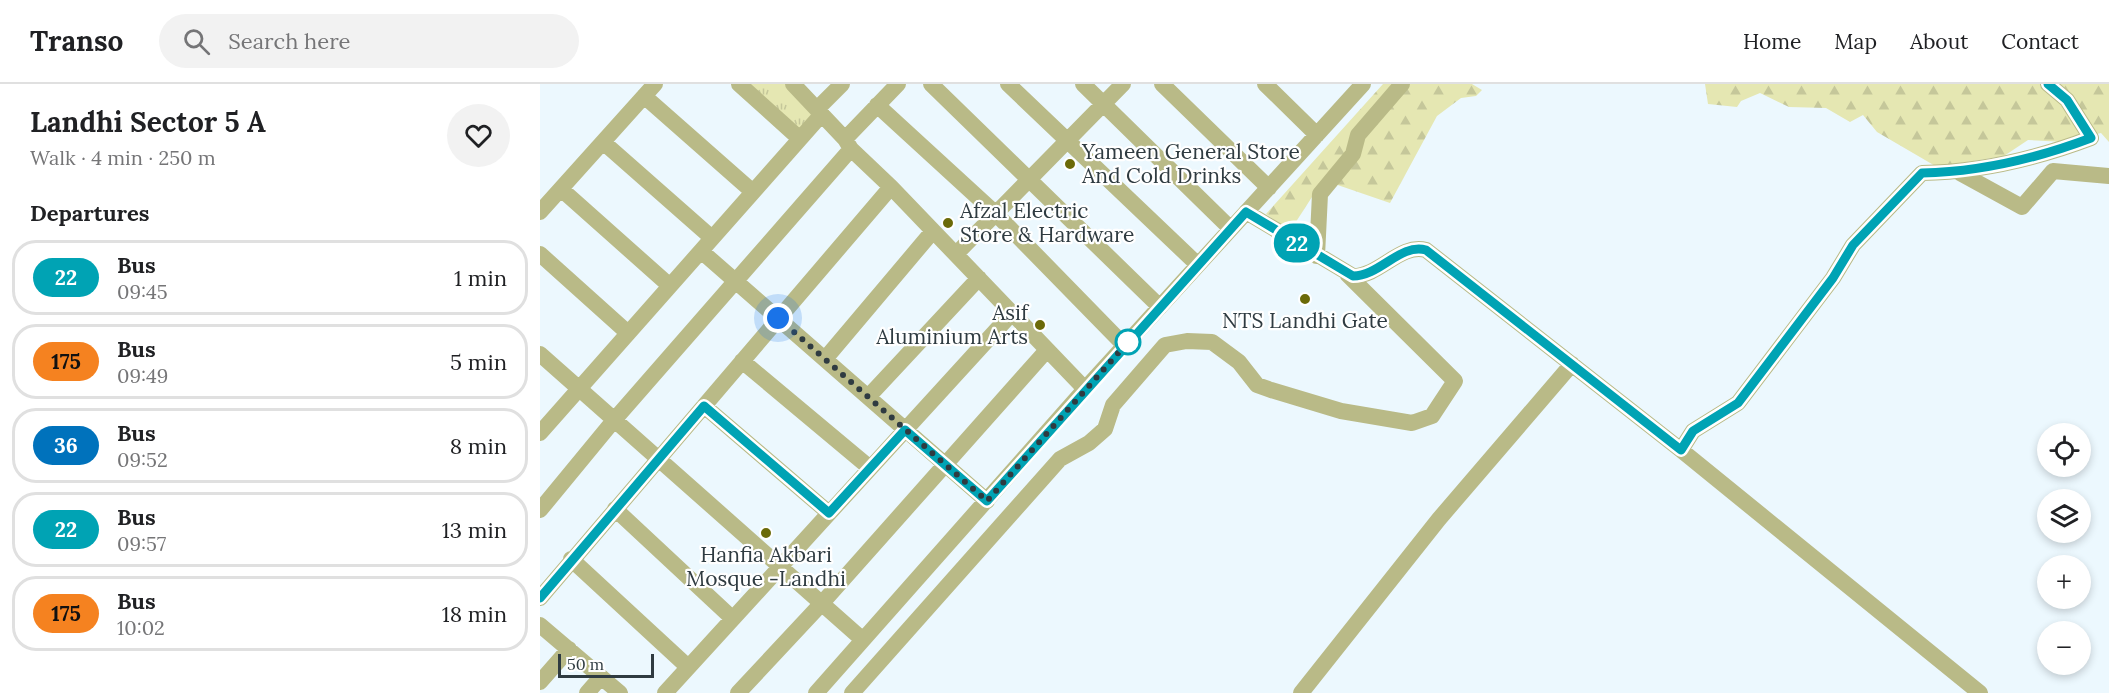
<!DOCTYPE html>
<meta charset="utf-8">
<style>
:root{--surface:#fff;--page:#f2f2f2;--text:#202124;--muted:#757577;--line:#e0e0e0}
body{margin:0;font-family:Lora,serif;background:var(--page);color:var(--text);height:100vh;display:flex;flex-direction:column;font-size:22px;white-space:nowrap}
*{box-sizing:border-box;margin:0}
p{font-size:20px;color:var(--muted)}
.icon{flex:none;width:33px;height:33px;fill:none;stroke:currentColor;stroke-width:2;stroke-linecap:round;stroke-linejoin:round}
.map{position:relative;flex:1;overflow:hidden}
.panel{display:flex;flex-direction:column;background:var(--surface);width:540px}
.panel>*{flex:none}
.badge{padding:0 12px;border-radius:20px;font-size:21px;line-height:39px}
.tools{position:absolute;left:1497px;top:339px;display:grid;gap:12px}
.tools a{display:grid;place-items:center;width:54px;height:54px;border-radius:50%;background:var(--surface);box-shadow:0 3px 9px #0003;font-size:30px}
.scale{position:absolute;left:18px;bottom:15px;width:96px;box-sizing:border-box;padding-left:6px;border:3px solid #2f3b41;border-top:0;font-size:16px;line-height:21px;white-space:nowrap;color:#2f3b41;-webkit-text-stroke:4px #fff;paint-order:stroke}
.you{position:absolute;width:30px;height:30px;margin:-15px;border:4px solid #fff;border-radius:50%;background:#1a73e8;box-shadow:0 0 0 9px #1a73e833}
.map>.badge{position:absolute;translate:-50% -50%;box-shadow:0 0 0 3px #fff}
h2{padding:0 30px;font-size:22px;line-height:54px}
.round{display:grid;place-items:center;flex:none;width:63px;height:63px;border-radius:32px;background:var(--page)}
.headline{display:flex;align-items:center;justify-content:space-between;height:102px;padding:0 30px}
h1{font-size:28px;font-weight:800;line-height:45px}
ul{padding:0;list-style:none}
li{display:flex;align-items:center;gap:18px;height:75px;margin:0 12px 9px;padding:0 18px;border:3px solid var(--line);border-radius:24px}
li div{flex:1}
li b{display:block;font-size:22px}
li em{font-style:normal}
li .badge{min-width:66px;font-weight:700;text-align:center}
header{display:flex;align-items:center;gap:36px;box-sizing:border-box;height:84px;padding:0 30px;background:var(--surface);border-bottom:2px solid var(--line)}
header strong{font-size:28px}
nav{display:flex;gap:33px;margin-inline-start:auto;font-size:21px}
.search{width:420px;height:54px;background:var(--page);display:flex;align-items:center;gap:15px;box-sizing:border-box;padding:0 21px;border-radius:33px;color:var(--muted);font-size:22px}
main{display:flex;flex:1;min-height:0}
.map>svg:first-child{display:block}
.grass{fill:url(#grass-tufts)}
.forest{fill:url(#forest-firs)}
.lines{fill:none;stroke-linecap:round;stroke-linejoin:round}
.minor{stroke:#b9ba87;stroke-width:16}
.line-casing{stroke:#fff;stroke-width:14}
.line{stroke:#00a3b4;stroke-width:9}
.walk{stroke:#2f3b41;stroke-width:6;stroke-dasharray:0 10.8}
.poi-dot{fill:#6b6a08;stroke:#fff;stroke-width:2}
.stop-dot{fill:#fff;stroke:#00a3b4;stroke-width:3}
.labels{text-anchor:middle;stroke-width:4.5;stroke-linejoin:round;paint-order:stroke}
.poi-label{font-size:21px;fill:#2f3b41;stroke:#fff;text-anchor:start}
</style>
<header>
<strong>Transo</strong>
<div class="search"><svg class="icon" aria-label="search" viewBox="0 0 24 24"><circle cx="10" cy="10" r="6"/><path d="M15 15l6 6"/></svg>Search here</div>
<nav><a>Home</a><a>Map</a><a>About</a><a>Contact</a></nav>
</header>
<main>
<section class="panel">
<div class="headline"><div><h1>Landhi Sector 5 A</h1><p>Walk · 4 min · 250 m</p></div><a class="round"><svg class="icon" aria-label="heart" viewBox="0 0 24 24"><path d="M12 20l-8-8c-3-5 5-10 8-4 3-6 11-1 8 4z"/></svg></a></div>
<h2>Departures</h2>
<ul>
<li><span class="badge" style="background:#00a3b4;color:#fff">22</span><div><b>Bus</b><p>09:45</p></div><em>1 min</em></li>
<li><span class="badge" style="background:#f58220;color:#111">175</span><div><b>Bus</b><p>09:49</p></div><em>5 min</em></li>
<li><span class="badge" style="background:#0072bc;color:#fff">36</span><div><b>Bus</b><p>09:52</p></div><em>8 min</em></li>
<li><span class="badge" style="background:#00a3b4;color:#fff">22</span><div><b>Bus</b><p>09:57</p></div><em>13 min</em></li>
<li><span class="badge" style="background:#f58220;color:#111">175</span><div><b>Bus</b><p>10:02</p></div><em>18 min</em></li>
</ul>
</section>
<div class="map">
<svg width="1569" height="609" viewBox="0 0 1569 609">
<defs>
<pattern id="grass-tufts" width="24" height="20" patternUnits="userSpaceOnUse" patternTransform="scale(1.5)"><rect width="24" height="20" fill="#e5e7b2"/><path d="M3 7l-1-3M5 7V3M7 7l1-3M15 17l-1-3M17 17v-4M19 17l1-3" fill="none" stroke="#c5c79a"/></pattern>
<pattern id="forest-firs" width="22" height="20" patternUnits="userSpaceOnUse" patternTransform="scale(1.5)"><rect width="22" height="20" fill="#e5e7b2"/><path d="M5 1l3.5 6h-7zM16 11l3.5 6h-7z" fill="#c5c79a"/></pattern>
</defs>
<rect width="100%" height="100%" fill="#ecf8fe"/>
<!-- grass -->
<path class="grass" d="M 199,0 L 253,0 L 282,30 L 260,55 Z"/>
<!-- forest -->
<path class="forest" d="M 843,0 L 932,0 L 942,6 L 936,12 L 921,14 L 897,32 L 850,119 L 783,96 L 750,147 L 726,130 Z
M 1165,0 L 1569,0 L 1569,58 L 1561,49 L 1524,58 L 1488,56 L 1464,72 L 1397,83 L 1337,48 L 1323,31 L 1310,38 L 1286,24 L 1249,23 L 1220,9 L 1201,17 L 1197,23 L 1168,20 Z"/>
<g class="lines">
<!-- minor -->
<path class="minor" d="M 199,0 L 260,55
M 253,0 L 305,55 L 311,65 L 351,103 L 545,305
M 391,0 L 620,223
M 468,0 L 658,181
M 543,0 L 691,145
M 622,0 L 729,104
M 725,0 L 777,51
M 104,12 L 213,108
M 337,21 L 456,130 L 585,262
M 277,25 L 302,0
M 305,55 L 358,0
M 63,58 L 172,154
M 1420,89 L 1482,123 L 1513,87 L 1569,92
M 21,105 L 130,202
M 0,128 L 115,0
M 706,128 L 813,192 C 840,192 860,159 886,166 L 1141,366 L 1440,609
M 161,167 L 447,417
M 0,170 L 88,249
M 416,170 L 583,0
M 777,172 L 780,110 L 813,70 L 818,51 L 862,0
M 0,270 L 323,556
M 285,275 L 393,147
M 202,277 L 330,384
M 328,313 L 439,194
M 164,322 L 289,429
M 0,349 L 282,30
M 1141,366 L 1153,347 L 1198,319 L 1293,194 L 1313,161 L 1382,89 C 1439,88 1498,74 1551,54 L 1527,16 L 1508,0
M 75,425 L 192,534
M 0,426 L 75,335 L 311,65
M 31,475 L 148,583
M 0,514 L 351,103
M 0,541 L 80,609
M 0,598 L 29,565
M 47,609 L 61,593
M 125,609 L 472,229
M 198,609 L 283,518 L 507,266
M 276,609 L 545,305 L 823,0
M 312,609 L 520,375 L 549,359 L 565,345 L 573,321 L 625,261 L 647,257 L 672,258 L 699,278 L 717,301 L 731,306 L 801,327 L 872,339 L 892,332 L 915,297 L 807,190
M 761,609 L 899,435 L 1032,280"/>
</g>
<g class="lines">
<!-- line casing -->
<g class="line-casing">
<path id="line" d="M 0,514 L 164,322 L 289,429 L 365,346 L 447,417 L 706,128 L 813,192 C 840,192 860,159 886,166 L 1141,366 L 1153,347 L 1198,319 L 1293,194 L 1313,161 L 1382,89 C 1439,88 1498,74 1551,54 L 1527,16 L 1508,0"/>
</g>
<!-- line -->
<use href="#line" class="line"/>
<!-- walk -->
<path class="walk" d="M 238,234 L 447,417 L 588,258"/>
</g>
<!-- markers -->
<g class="poi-dot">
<circle cx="530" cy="80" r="6"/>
<circle cx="408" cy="139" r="6"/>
<circle cx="765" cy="215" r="6"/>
<circle cx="500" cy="241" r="6"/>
<circle cx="226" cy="449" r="6"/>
</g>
<circle class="stop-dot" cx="588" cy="258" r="12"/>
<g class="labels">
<!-- poi labels -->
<g class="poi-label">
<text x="542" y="75">Yameen General Store<tspan x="542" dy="24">And Cold Drinks</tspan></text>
<text x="420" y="134">Afzal Electric<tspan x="420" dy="24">Store &amp; Hardware</tspan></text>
<text x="488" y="236" text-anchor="end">Asif<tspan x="488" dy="24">Aluminium Arts</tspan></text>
<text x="765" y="244" text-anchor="middle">NTS Landhi Gate</text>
<text x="226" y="478" text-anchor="middle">Hanfia Akbari<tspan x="226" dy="24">Mosque -Landhi</tspan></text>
</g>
</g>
</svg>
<div class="tools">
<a><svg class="icon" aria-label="locate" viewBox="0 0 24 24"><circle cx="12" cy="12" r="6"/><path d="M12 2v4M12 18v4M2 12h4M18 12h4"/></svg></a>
<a><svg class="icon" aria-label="layers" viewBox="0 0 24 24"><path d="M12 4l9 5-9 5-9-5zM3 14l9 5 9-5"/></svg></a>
<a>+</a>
<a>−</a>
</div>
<div class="scale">50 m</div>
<div class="you" style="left:238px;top:234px"></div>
<b class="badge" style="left:757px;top:159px;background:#00a3b4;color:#fff">22</b>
</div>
</main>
